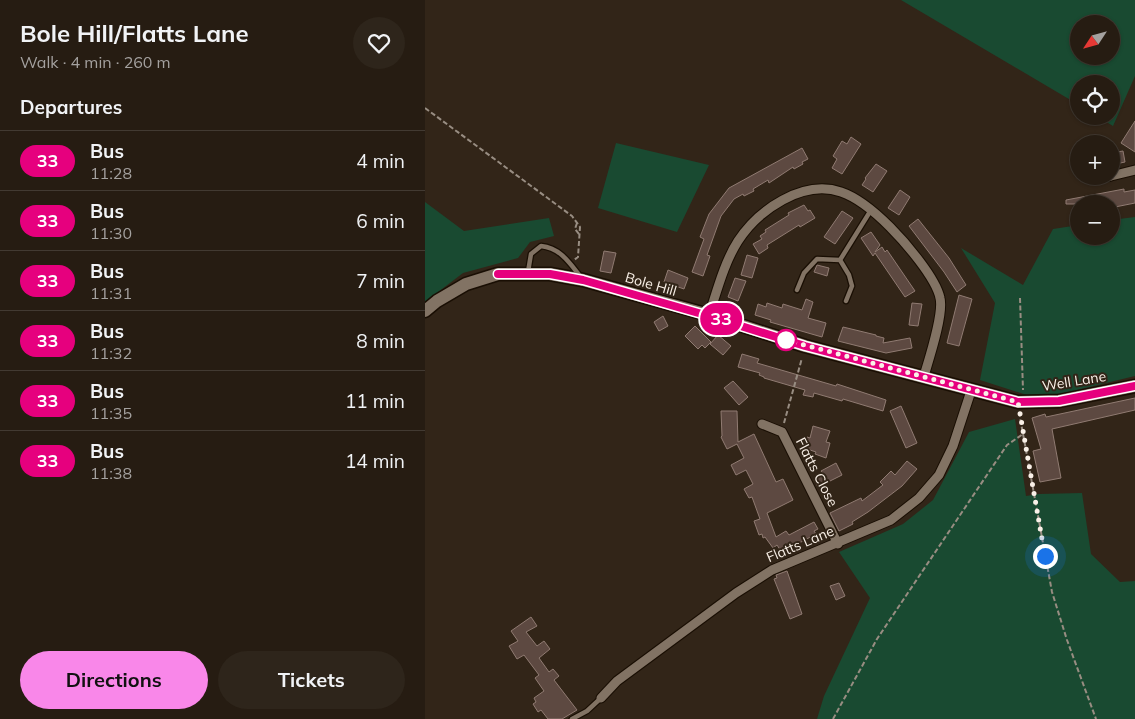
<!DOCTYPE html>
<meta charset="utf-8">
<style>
:root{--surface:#261c12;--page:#2e251b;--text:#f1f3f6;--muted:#a4a19f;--line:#423a32;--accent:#f987e9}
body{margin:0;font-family:Mulish,sans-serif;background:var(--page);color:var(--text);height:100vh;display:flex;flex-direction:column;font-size:19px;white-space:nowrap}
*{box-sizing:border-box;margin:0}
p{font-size:16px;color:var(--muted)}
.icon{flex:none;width:28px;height:28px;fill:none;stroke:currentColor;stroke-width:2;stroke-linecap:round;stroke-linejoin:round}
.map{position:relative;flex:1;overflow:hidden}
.details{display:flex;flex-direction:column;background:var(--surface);width:425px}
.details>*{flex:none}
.badge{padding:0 10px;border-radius:16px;font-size:18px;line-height:32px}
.needle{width:32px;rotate:234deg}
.fabs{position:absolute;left:645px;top:15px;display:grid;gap:10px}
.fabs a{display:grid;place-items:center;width:50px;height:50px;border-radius:50%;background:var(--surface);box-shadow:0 1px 4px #0004,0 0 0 1px var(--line);font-size:25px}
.you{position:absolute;width:25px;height:25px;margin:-12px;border:4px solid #fff;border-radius:50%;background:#1a73e8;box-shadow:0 0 0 8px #1a73e833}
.map>.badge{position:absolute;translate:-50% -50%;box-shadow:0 0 0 2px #fff}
h2{padding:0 20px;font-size:19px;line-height:45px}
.round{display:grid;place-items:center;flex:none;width:52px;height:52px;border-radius:26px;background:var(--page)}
.summary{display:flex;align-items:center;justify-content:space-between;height:85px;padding:0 20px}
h1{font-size:24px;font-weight:700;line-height:38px}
.primary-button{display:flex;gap:10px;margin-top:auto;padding:10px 20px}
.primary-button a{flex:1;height:58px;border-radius:30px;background:var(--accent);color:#111;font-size:20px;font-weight:700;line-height:58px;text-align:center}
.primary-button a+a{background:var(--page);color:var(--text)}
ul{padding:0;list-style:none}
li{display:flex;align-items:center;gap:15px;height:60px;padding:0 20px;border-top:1px solid var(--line)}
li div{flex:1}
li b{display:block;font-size:19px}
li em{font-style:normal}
li .badge{min-width:55px;font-weight:700;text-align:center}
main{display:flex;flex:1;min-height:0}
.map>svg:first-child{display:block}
.green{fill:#194a31;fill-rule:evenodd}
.building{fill:#5d4941;stroke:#907b72}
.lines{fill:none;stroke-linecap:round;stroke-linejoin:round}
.lane-casing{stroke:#190e03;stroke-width:7}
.street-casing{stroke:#190e03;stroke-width:11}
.secondary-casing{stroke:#190e03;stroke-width:15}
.path{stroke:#988d82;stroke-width:2;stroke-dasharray:5 2.5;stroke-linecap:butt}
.lane{stroke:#827364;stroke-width:4.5}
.street{stroke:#827364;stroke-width:9}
.secondary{stroke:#827364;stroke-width:12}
.line-casing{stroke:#fff;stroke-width:11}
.line{stroke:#e6007e;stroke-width:8}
.walk{stroke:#f9f0e7;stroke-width:5;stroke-dasharray:0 9}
.stop-dot{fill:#fff;stroke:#e6007e;stroke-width:2.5}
.labels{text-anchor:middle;stroke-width:4;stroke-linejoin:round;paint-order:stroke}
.street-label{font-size:14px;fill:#f9f0e7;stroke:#322518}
</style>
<main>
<section class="details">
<div class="summary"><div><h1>Bole Hill/Flatts Lane</h1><p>Walk · 4 min · 260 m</p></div><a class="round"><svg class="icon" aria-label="heart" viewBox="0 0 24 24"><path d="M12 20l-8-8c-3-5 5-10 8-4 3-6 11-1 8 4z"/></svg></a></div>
<h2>Departures</h2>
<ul>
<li><span class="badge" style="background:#e6007e;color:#fff">33</span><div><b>Bus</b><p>11:28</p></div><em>4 min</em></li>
<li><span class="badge" style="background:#e6007e;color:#fff">33</span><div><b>Bus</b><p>11:30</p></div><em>6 min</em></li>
<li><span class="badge" style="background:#e6007e;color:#fff">33</span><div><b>Bus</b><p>11:31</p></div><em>7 min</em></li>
<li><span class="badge" style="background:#e6007e;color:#fff">33</span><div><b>Bus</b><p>11:32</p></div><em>8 min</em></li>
<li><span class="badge" style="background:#e6007e;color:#fff">33</span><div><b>Bus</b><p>11:35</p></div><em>11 min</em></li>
<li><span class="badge" style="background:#e6007e;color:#fff">33</span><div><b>Bus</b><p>11:38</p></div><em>14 min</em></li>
</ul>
<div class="primary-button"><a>Directions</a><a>Tickets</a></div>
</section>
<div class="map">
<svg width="710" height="719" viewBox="0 0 710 719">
<rect width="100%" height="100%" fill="#322518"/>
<!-- green -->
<path class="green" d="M 476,0 L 710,0 L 710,76 L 688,126 L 672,116 L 686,116 L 686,84 L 654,84 L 654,105 ZM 654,24 L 686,24 L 686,56 L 654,56 Z
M 191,143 L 284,165 L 252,232 L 173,208 Z
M 0,202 L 39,231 L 124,218 L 129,236 L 105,242 L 93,258 L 38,273 L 0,302 Z
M 710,217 L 710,376 L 631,395 L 602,395 L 555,380 L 570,303 L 536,248 L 598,285 L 628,229 L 654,225 L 654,236 L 686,236 L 686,220 Z
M 590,419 L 601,496 L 614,494 L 657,493 L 666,554 L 695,582 L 710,581 L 710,719 L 392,719 L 399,696 L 445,598 L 414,552 L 478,524 L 508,500 L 544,432 Z"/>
<!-- building -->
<path class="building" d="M 710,121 L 710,152 L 696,143 Z
M 426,137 L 436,144 L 417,174 L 407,168 L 412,159 L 408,156 L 417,141 L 422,144 Z
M 377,148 L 383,159 L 377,162 L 378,164 L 369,169 L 368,167 L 344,183 L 343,180 L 328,189 L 329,191 L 319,196 L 318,194 L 309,199 L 296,216 L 282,255 L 285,256 L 278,276 L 267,272 L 279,239 L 275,237 L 284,214 L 304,188 Z
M 698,151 L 700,162 L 686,165 L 686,153 Z
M 451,164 L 462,171 L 448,192 L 437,185 L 441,179 L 440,178 Z
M 699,189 L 699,192 L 710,190 L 710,203 L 690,207 L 690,205 L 686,205 L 686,204 L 641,204 L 641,200 Z
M 475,190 L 485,197 L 474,215 L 463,208 Z
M 379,205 L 383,211 L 385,210 L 390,218 L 375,227 L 374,225 L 342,245 L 343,248 L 334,254 L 328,244 L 337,239 L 335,236 L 341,232 L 340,230 L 364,215 L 363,213 Z
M 417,211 L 428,218 L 410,244 L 399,237 Z
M 493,219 L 524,258 L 541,285 L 532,292 L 519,272 L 484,226 Z
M 446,232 L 455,245 L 450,252 L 457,247 L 460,252 L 462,250 L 490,291 L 480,297 L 450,253 L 448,256 L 436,238 Z
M 179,251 L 191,253 L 186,273 L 175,271 Z
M 322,255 L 333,258 L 327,278 L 316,275 Z
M 392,265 L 404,268 L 402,276 L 389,272 Z
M 243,270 L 263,278 L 259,289 L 239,282 Z
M 310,278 L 321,281 L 313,301 L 303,297 Z
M 534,295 L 547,299 L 534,346 L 522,343 Z
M 381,299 L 388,302 L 383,318 L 401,323 L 397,337 L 345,322 L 346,320 L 330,315 L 333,304 L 341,307 L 342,303 L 357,308 L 358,304 L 377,310 Z
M 487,303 L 497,304 L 493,326 L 484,325 Z
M 238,316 L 243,326 L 234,331 L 229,322 Z
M 270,326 L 286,342 L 280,348 L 277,345 L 273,349 L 260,336 Z
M 418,327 L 451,335 L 451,336 L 459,338 L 458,343 L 485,338 L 487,348 L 461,353 L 413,341 Z
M 293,335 L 306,346 L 298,355 L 285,344 Z
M 317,354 L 334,359 L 332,363 L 411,386 L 412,384 L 461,400 L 458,411 L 418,399 L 417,401 L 389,393 L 388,397 L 378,395 L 380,390 L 339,378 L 339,377 L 334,375 L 335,373 L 313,367 Z
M 308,381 L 323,397 L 314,405 L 299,388 Z
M 710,398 L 710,410 L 627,429 L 636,478 L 615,482 L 608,451 L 616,449 L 607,418 L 620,414 L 621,417 Z
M 476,406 L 492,443 L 481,448 L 465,411 Z
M 296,411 L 312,411 L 313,442 L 329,434 L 351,482 L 358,479 L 368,500 L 342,513 L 351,537 L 361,531 L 364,535 L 389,522 L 393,529 L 389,531 L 391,534 L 365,548 L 367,550 L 359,556 L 352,545 L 348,548 L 340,537 L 338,538 L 337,534 L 334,535 L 329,521 L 335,519 L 327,497 L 324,498 L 319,489 L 328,484 L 321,470 L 311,475 L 306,465 L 319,458 L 312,444 L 302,449 L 296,437 L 297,436 Z
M 388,426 L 405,431 L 401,442 L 405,443 L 401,458 L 390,454 L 391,452 L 379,448 L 382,437 L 385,438 Z
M 482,461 L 492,469 L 477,486 L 443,512 L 427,522 L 428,524 L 414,531 L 405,513 L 436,498 L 437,501 L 458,485 L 455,482 L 466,471 L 470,475 Z
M 411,463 L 417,475 L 393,487 L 389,480 L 399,475 L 396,471 Z
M 362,571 L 377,614 L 365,619 L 349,579 L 352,578 L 351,575 Z
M 414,583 L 420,596 L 411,600 L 405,586 Z
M 106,617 L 112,626 L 101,632 L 112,646 L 119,641 L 125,649 L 114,658 L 124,672 L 128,669 L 134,676 L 129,680 L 152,710 L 137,719 L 123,719 L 116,710 L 113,712 L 108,704 L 111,702 L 109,698 L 119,691 L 110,678 L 114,675 L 99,655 L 92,659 L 84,646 L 93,641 L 86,631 Z"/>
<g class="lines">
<!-- lane casing -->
<g class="lane-casing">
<path id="lane" d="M 415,260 L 424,275 L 427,286 L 421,301
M 103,272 L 106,254 L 116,246 C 135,248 144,262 155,276
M 372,290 L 379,273 L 392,259 L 415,260 L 446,210
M 147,719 L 162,711 L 176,698"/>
</g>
<!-- street casing -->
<g class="street-casing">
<path id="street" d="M 686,176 L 710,170
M 671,179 L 686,176
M 284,315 C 292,291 299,263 313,241 C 333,210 378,179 416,192 C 434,198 452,214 465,227 C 480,242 511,278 515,298 C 519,314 504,359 499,376
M 337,424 L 357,432 L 413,544
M 176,698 L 192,681 L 311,593 L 347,570 L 466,520 L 494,498 L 514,475 L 528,446 L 546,391"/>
</g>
<!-- secondary casing -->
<g class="secondary-casing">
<path id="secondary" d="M 0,311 L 12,301 L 41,284 L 73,274 L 125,274 L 158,280 L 284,315 L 380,346 L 593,402 L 634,401 L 710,386"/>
</g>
<!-- path -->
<path class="path" d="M 0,108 L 147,216 L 155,227 L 153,257 L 149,260
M 152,223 L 150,229 L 154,234
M 595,298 L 598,390
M 594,412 L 627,592 L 642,640 L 671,719
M 359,423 L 377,358
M 408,719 L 452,639 L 582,445 L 598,434"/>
<!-- lane -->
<use href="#lane" class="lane"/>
<!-- street -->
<use href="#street" class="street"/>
<!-- secondary -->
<use href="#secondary" class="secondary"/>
</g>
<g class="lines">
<!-- line casing -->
<g class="line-casing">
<path id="line" d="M 73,274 L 125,274 L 158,280 L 284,316 L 380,346 L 593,402 L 634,401 L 710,386"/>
</g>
<!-- line -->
<use href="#line" class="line"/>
<!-- walk -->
<path class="walk" d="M 361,340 L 593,402 L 620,556"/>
</g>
<!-- markers -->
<circle class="stop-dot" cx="361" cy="340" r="10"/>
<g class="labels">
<!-- street labels -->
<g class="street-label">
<text transform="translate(226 284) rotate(16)" y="5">Bole Hill</text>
<text transform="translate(649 381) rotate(-9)" y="5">Well Lane</text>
<text transform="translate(392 472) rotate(63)" y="5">Flatts Close</text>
<text transform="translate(375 544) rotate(-23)" y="5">Flatts Lane</text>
</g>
</g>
</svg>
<div class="fabs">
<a><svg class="needle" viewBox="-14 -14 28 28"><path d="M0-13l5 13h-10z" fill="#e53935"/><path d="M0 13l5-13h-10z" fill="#a4a19f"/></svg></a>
<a><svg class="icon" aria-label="locate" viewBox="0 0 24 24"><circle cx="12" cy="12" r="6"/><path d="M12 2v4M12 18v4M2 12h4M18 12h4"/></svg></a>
<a>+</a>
<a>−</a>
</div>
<div class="you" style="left:620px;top:556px"></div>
<b class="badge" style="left:296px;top:319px;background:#e6007e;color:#fff">33</b>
</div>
</main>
